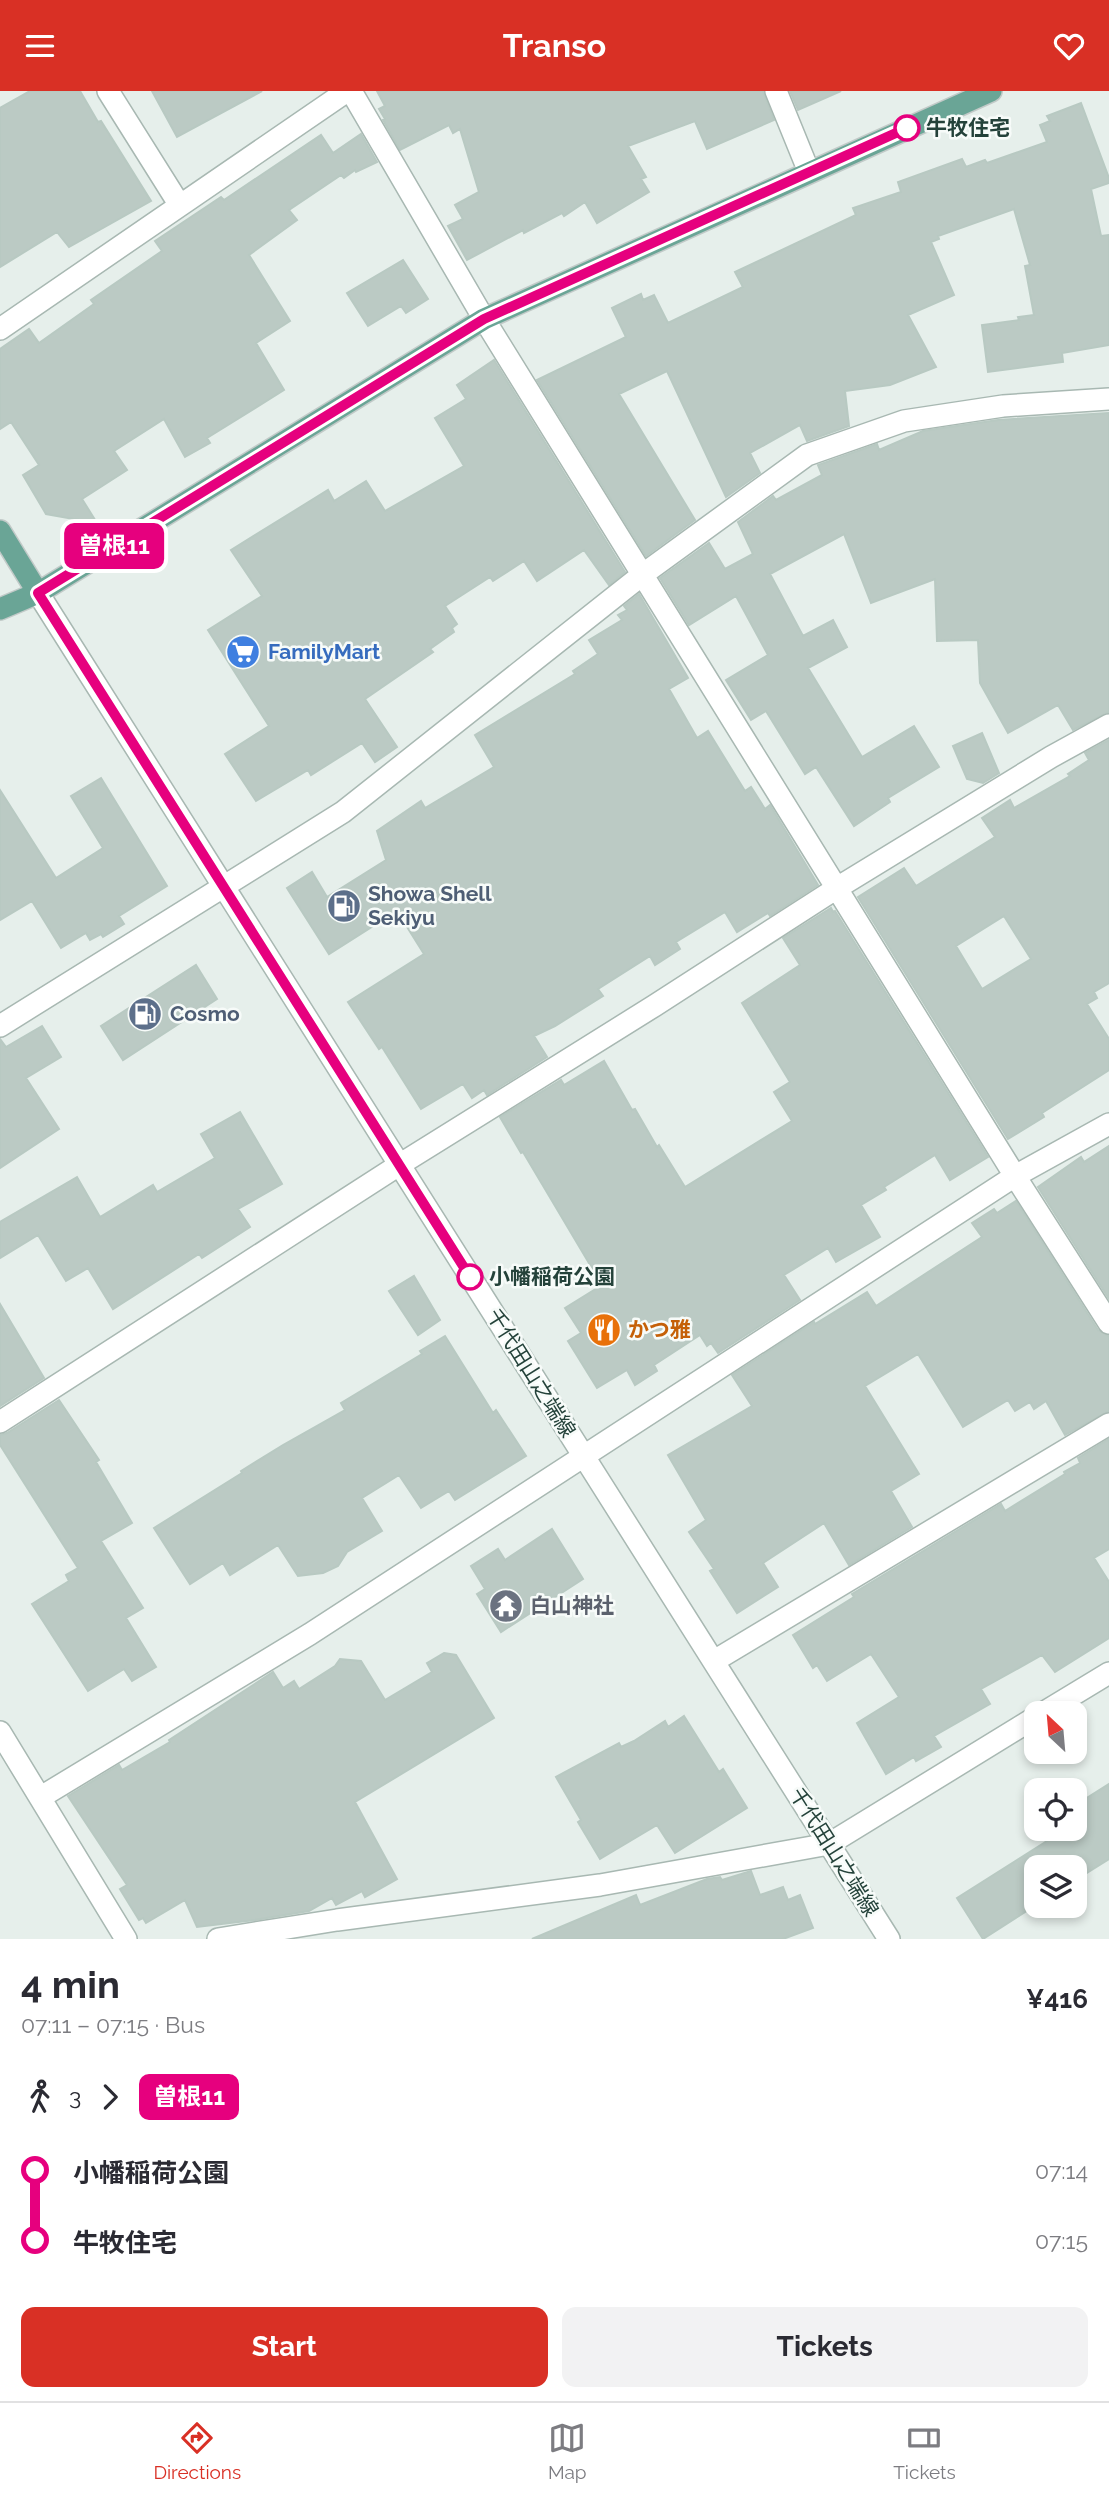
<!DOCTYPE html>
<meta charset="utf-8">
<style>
:root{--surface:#fff;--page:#f2f2f3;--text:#2b2b33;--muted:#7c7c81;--line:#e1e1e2;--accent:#d93025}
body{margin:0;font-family:Raleway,"Noto Sans JP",sans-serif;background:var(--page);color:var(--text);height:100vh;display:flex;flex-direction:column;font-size:26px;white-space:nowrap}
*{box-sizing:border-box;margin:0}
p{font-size:23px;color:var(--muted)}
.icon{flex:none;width:38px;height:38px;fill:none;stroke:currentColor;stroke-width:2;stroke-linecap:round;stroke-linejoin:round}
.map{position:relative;height:1848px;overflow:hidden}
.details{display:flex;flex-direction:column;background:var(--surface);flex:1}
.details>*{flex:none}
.badge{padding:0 14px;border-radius:10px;font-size:24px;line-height:46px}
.needle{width:46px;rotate:334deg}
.controls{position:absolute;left:1024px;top:1610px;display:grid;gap:14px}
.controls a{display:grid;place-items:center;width:63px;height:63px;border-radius:14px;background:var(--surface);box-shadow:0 4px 10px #0003;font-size:35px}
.map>.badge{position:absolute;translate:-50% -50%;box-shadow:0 0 0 4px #fff}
.legs{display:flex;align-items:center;gap:10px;height:77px;padding:0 21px;font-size:23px}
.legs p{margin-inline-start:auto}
.overview{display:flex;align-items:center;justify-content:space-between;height:119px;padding:0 21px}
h1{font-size:38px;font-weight:700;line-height:52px}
.cta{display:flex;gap:14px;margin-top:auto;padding:14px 21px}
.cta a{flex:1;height:80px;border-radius:14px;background:var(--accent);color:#fff;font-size:28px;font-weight:700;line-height:80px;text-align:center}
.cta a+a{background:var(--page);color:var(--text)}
ul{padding:0 21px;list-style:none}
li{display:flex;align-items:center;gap:24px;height:70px;font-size:26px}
li i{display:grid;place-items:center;width:10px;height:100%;margin:0 9px;background:currentColor}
li i::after{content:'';width:18px;height:18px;margin:-9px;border:5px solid;border-radius:50%;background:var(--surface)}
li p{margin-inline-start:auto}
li:first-child i{background:linear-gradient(#0000 50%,currentColor 0)}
li:last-child i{background:linear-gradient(currentColor 50%,#0000 0)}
header{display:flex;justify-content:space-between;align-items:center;height:91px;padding:0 21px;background:var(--accent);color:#fff;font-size:32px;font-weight:700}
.tab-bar{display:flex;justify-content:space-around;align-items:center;height:98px;border-top:2px solid var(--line);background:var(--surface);font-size:19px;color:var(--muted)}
.tab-bar a{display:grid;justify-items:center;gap:4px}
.tab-bar .on{color:var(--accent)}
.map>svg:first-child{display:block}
.building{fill:#bbcac4;stroke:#b8c9c2;stroke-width:2;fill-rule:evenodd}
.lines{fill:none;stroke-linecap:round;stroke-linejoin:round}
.minor-casing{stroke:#a8b8b2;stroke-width:24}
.major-casing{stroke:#c2cac8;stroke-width:24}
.minor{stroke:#fff;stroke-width:21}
.major{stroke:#6aa596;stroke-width:21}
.line-1-casing{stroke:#fff;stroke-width:16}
.line-1{stroke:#e6007e;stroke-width:10}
.stop-1-dot{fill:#fff;stroke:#e6007e;stroke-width:3.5}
.labels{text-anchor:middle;stroke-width:5;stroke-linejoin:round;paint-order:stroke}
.stop-label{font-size:21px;font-weight:bold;fill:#24423a;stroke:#f7fbf9;text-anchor:start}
.shop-label{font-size:21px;font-weight:bold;fill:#366cbe;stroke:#f7fbf9;text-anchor:start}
.service-label{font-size:21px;font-weight:bold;fill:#4e5e75;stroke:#f7fbf9;text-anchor:start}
.food-label{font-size:21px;font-weight:bold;fill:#c56008;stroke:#f7fbf9;text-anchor:start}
.street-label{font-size:21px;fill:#24423a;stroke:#f7fbf9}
.worship-label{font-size:21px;font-weight:bold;fill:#5b616d;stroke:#f7fbf9;text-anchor:start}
</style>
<header><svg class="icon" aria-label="menu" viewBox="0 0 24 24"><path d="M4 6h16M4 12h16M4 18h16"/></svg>Transo<svg class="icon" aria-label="heart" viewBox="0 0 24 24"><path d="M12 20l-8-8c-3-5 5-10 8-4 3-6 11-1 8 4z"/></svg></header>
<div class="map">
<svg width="1109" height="1848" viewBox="0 0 1109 1848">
<rect width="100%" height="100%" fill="#e6efeb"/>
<!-- building -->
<path class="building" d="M 30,0 L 80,0 L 98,31 L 101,30 L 151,110 L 69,156 L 57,141 L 0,176 L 0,17 Z
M 152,0 L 262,0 L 177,46 Z
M 377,0 L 763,0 L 774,29 L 707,58 L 695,30 L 628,55 L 646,86 L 641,88 L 649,101 L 597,132 L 585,111 L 564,125 L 562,122 L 524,142 L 523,139 L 467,169 L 448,135 L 463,128 L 455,114 L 479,101 L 460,38 L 453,42 L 449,34 L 400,59 L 383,29 L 385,28 L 379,18 L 385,15 Z
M 790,0 L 841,0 L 798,19 Z
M 1081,12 L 1109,87 L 1109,92 L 1091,98 L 1101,145 L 1109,144 L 1109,254 L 1062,262 L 1063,271 L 988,281 L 982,234 L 1019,229 L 1018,226 L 1034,224 L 1025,175 L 1030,174 L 1014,118 L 938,145 L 939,148 L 931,151 L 954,204 L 908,224 L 936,276 L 890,294 L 845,300 L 849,335 L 807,350 L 800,334 L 750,362 L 760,382 L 726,406 L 667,280 L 619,303 L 695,429 L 646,465 L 537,289 L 626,246 L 612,217 L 641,203 L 643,209 L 654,204 L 668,232 L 743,196 L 735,181 L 856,124 L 853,117 L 901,101 L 898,91 L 962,68 L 966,76 L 985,69 L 987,72 L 1047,51 L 1040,34 L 1050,30 L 1047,25 Z
M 361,43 L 377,71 L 356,81 L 355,79 L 344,87 L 341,84 L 289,119 L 297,129 L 249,164 L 290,230 L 256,252 L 284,299 L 207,347 L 210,352 L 185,366 L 164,328 L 114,360 L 127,379 L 82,408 L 97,432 L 46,423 L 23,384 L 39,374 L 11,331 L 0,338 L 0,258 L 29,238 L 39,252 L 94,213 L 91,209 L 162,160 L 155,150 L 221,106 L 224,109 L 321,44 L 333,62 Z
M 403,169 L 428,208 L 406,222 L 401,215 L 368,235 L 347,202 Z
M 494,269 L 625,481 L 609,494 L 584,459 L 537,490 L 524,470 L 493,490 L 490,486 L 445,515 L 457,533 L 452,537 L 454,541 L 430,558 L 433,561 L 365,608 L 397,656 L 375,671 L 362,652 L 311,684 L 308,679 L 256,710 L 225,663 L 269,635 L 208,539 L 262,505 L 231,459 L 328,399 L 334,410 L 366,390 L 385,420 L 464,375 L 435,327 L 466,308 L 457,294 Z
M 1109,322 L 1109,621 L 1073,639 L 1058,614 L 1008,642 L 980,592 L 978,549 L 937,550 L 935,488 L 871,512 L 844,443 L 770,483 L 803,545 L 833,529 L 847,556 L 808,577 L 862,666 L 914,635 L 939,676 L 888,707 L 890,711 L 854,735 L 816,676 L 805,683 L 766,620 L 751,629 L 726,589 L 768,564 L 736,505 L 689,534 L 660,487 L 709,452 L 725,478 L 753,463 L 738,431 L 773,405 L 776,409 L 822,384 L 818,374 L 877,353 L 879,359 L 923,340 L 998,329 Z
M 639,503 L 688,587 L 669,598 L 697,647 L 708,640 L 745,700 L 751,696 L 765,718 L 770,714 L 818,794 L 770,825 L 768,822 L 737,841 L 725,821 L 676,851 L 680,858 L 655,874 L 650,865 L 598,898 L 603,905 L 555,935 L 534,945 L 547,966 L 487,1004 L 484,999 L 472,1007 L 463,993 L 421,1018 L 382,956 L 379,958 L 348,911 L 424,863 L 397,820 L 329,863 L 287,797 L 312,781 L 327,806 L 386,769 L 377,740 L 421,710 L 425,717 L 494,676 L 475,644 L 575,583 L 573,580 L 598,563 L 589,549 L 622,529 L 618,524 L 627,519 L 624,515 Z
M 982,642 L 999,682 L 983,692 L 967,688 L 953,655 Z
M 1109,649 L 1109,892 L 1094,901 L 1097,907 L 1087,913 L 1109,948 L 1109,979 L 1042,1022 L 1044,1026 L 1008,1048 L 858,806 L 904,777 L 916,795 L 995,746 L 982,727 L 1010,709 L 1014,717 L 1070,685 L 1068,683 L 1089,669 L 1085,662 ZM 1004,825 L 1031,868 L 982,898 L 956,855 Z
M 101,687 L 167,795 L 119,825 L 124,833 L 103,846 L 101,843 L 90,849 L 86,842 L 61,857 L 32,810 L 0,829 L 0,699 L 56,787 L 103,757 L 71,705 Z
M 831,817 L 833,821 L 835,820 L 988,1066 L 950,1089 L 935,1064 L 884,1096 L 886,1099 L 861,1114 L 880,1146 L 836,1171 L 828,1157 L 784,1184 L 800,1209 L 718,1262 L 711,1252 L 707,1255 L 700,1244 L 654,1274 L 657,1280 L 635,1294 L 627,1279 L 597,1297 L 568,1250 L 581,1242 L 565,1217 L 602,1194 L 523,1061 L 521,1062 L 500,1026 L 561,989 L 564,994 L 604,970 L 632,1019 L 635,1018 L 657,1056 L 659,1054 L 685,1096 L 792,1030 L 774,1001 L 790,991 L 742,912 L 800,874 L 783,847 Z
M 196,874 L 217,908 L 123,969 L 101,935 Z
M 42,935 L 61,966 L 26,987 L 59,1038 L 0,1077 L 0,948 L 6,956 Z
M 240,1021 L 282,1093 L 238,1118 L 250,1136 L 202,1167 L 199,1163 L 113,1218 L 88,1177 L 66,1190 L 38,1144 L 0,1167 L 0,1131 L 77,1086 L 100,1126 L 153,1094 L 157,1101 L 215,1067 L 201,1043 Z
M 1109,1055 L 1109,1208 L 1038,1096 L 1081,1066 L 1084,1071 Z
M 1016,1110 L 1098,1239 L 1109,1245 L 1109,1320 L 1065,1344 L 1046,1310 L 1034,1318 L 1030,1311 L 1015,1320 L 1008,1309 L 963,1336 L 918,1263 L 865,1295 L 919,1383 L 891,1400 L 912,1436 L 849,1474 L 824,1432 L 763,1472 L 778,1496 L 737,1522 L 710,1480 L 714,1478 L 689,1441 L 706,1429 L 668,1364 L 752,1315 L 732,1284 L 814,1231 L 815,1233 L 867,1201 L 876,1215 L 982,1146 L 972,1132 L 994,1118 L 997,1122 Z
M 414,1185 L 440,1229 L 418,1244 L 389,1200 Z
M 0,1213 L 44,1287 L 0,1315 Z
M 445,1245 L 493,1322 L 496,1319 L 526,1365 L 455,1409 L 449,1400 L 421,1417 L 399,1384 L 362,1407 L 382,1440 L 347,1461 L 338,1475 L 323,1482 L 298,1485 L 278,1454 L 230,1484 L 223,1472 L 190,1493 L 154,1437 L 242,1382 L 241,1380 L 283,1354 L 345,1319 L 341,1312 L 422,1263 L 420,1260 Z
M 59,1309 L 99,1369 L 96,1371 L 132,1432 L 101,1450 L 143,1517 L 126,1527 L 156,1576 L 132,1590 L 124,1578 L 88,1600 L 32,1513 L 69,1490 L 66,1484 L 78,1477 L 0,1354 L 0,1344 L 7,1342 Z
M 1109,1348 L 1109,1458 L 1094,1467 L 1109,1491 L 1109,1547 L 1055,1581 L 1042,1564 L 981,1598 L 990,1613 L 934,1645 L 941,1656 L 916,1670 L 914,1666 L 886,1683 L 857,1632 L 899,1606 L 871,1563 L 827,1590 L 817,1574 L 813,1577 L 793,1544 L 854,1506 L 852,1503 L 1001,1413 L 1005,1420 L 1065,1383 L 1064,1381 L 1080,1372 L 1078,1367 Z
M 552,1438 L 583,1488 L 501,1541 L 477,1503 L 485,1498 L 471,1475 L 498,1458 L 505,1469 Z
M 444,1562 L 456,1564 L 494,1627 L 355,1711 L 397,1788 L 365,1806 L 362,1800 L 336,1814 L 332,1807 L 309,1820 L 255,1829 L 197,1836 L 185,1809 L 146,1832 L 143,1827 L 139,1829 L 120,1798 L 127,1794 L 68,1705 L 119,1674 L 122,1679 L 170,1651 L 169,1649 L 273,1581 L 283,1597 L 294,1590 L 299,1598 L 335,1575 L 340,1568 L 361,1570 L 385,1609 L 432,1581 L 427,1572 Z
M 684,1625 L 719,1681 L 723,1678 L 747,1717 L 675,1762 L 657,1734 L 600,1768 L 578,1731 L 581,1729 L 556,1686 L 619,1652 L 621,1656 L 634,1650 L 665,1630 L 668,1636 Z
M 1109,1693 L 1109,1768 L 1074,1790 L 1074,1776 L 1036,1776 L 1036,1814 L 983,1848 L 957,1807 L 1066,1738 L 1074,1738 L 1074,1715 Z
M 751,1780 L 760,1804 L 783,1796 L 788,1809 L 800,1804 L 813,1837 L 783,1848 L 532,1848 L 636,1804 L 640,1814 L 707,1788 L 720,1786 L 722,1789 Z"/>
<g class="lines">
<!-- minor casing -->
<g class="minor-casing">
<path id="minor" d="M 108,0 L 179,113
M 351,0 L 484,228 L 1015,1085 L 1109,1232
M 776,0 L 809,81
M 0,238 L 347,0
M 38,502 L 889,1848
M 0,935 L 343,721 L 642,484 L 807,364 L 904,330 L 1003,315 L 1109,308
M 0,1331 L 399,1074 L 654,915 L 837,797 L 1051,666 L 1109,634
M 714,1570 L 1109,1333
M 1043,1622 L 1109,1582
M 0,1641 L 126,1848
M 41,1706 L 310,1543 L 1015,1085 L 1109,1033
M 218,1848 L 337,1829 L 600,1794 L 829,1753 L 1036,1626"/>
</g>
<!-- major casing -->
<g class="major-casing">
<path id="major" d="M 0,440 L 38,502
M 0,518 L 38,502 L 484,228 L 991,0"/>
</g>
<!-- minor -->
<use href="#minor" class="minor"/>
<!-- major -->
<use href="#major" class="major"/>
</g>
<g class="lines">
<!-- line-1 casing -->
<g class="line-1-casing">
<path id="line-1" d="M 470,1186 L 38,502 L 484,228 L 907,37"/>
</g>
<!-- line-1 -->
<use href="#line-1" class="line-1"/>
</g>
<!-- icons -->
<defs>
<g id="supermarket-disc" transform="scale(1.75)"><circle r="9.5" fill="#3f7fe0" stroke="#f7fbf9"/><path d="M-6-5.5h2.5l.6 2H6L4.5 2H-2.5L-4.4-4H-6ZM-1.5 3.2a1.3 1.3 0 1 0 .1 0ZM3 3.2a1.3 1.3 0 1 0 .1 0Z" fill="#fff"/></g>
<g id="fuel-disc" transform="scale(1.75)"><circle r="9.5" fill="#5c6f8a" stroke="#f7fbf9"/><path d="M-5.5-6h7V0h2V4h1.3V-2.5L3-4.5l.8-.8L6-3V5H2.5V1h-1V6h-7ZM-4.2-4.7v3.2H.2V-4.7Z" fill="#fff"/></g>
<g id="restaurant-disc" transform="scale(1.75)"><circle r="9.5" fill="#e8710a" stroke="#f7fbf9"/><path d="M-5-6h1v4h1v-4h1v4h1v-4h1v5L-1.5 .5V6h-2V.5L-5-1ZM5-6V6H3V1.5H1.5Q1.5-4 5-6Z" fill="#fff"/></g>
<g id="temple-disc" transform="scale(1.75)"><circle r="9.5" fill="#6b7280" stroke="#f7fbf9"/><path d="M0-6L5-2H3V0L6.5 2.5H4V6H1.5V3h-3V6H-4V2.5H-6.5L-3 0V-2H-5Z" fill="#fff"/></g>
</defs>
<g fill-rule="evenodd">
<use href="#supermarket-disc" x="243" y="561"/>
<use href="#fuel-disc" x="344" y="815"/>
<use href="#fuel-disc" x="145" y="923"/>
<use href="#restaurant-disc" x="604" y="1239"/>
<use href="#temple-disc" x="506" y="1515"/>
</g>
<!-- markers -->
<g class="stop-1-dot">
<circle cx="907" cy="37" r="12"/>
<circle cx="470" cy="1186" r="12"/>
</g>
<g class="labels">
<!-- stop labels -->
<g class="stop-label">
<text x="926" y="44">牛牧住宅</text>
<text x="489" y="1193">小幡稲荷公園</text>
</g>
<!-- shop labels -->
<g class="shop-label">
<text x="268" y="568">FamilyMart</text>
</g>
<!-- service labels -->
<g class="service-label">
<text x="368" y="810">Showa Shell<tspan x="368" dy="24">Sekiyu</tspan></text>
<text x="170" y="930">Cosmo</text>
</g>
<!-- food labels -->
<g class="food-label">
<text x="628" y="1246">かつ雅</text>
</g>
<!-- street labels -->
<g class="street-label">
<text transform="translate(531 1282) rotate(58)" y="7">千代田山之端線</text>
<text transform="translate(834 1761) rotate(58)" y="7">千代田山之端線</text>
</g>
<!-- worship labels -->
<g class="worship-label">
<text x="530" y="1522">白山神社</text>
</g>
</g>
</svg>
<div class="controls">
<a><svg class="needle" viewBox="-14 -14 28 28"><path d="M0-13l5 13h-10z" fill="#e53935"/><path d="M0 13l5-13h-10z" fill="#7c7c81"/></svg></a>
<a><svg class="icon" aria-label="locate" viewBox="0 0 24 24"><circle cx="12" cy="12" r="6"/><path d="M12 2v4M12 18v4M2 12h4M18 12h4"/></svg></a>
<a><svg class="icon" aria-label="layers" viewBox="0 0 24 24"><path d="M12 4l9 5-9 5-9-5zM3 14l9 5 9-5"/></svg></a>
</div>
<b class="badge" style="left:114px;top:455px;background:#e6007e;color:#fff">曽根11</b>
</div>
<section class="details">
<div class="overview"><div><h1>4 min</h1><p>07:11 – 07:15 · Bus</p></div><b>¥416</b></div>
<div class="legs"><svg class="icon" aria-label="walk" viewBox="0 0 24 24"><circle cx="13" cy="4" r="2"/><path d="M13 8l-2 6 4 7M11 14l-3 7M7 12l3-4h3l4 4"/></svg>3<svg class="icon" aria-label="forward" viewBox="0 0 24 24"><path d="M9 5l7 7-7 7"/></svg><b class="badge" style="background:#e6007e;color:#fff">曽根11</b></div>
<ul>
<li><i style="color:#e6007e"></i><b>小幡稲荷公園</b><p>07:14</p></li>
<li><i style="color:#e6007e"></i><b>牛牧住宅</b><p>07:15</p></li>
</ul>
<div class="cta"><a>Start</a><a>Tickets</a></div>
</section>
<nav class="tab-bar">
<a class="on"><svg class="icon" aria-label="directions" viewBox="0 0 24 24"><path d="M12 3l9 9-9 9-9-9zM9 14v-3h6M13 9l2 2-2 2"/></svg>Directions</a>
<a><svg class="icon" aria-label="map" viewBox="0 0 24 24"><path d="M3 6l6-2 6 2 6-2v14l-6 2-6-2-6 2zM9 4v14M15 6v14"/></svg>Map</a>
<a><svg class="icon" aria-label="tickets" viewBox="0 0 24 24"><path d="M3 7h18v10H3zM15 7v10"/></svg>Tickets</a>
</nav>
